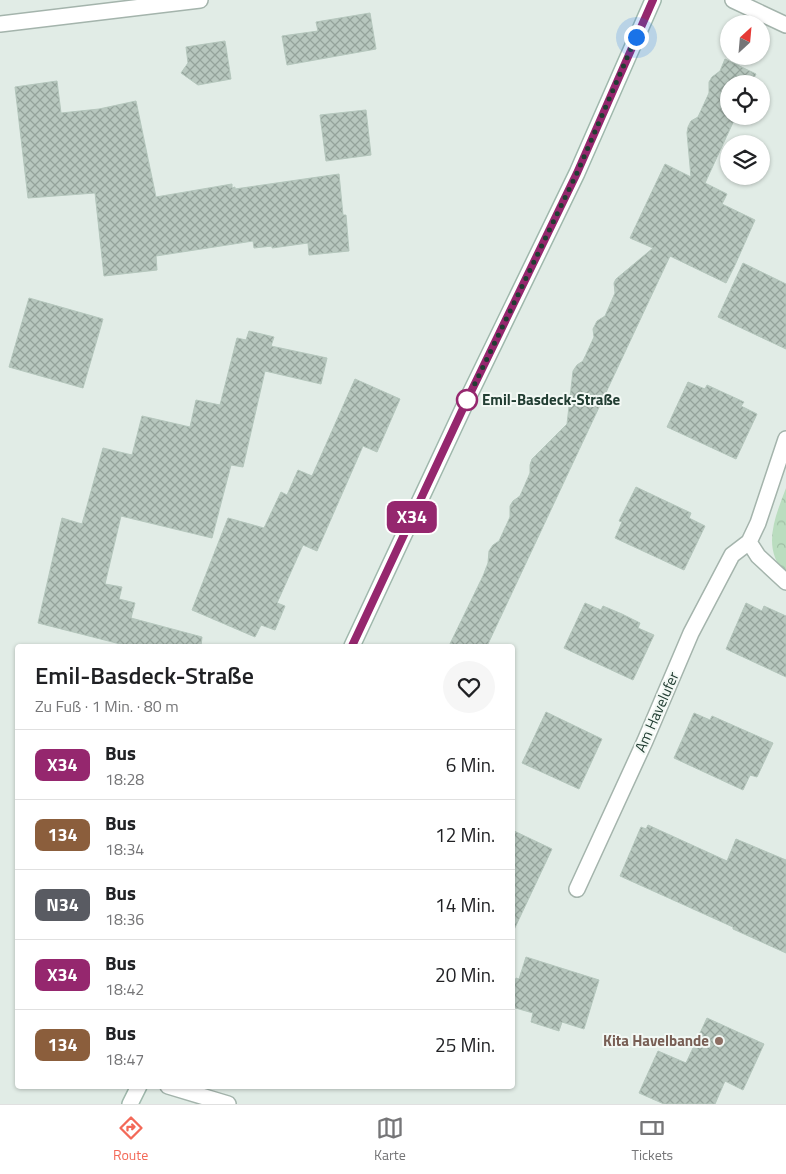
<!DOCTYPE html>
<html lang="de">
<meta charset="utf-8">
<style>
:root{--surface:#fff;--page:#f6f6f6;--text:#202124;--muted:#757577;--line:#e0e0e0;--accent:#f36958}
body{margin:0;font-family:"Titillium Web",sans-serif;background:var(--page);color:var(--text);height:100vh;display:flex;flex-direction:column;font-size:19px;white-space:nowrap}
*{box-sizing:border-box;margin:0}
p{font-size:16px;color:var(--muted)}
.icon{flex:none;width:28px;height:28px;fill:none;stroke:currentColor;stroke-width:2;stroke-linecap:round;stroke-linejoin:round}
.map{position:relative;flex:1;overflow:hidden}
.panel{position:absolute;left:15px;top:644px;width:500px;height:445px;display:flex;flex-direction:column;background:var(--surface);border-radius:5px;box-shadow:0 1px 4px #0004}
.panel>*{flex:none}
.badge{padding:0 10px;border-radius:8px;font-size:18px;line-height:32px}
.needle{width:32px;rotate:26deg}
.fabs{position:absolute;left:720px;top:15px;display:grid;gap:10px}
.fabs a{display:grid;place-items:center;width:50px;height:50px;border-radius:50%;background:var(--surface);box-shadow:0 1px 4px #0004;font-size:25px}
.you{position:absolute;width:25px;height:25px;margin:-12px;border:4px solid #fff;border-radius:50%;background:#1a73e8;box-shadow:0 0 0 8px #1a73e833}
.map>.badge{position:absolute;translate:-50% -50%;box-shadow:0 0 0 2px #fff}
.round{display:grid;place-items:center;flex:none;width:52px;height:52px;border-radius:26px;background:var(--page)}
.head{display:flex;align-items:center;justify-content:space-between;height:85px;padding:0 20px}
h1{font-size:24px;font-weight:600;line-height:38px}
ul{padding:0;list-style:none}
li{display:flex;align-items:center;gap:15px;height:70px;padding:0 20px;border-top:1px solid var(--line)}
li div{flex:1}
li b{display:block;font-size:19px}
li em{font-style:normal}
li .badge{min-width:55px;font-weight:700;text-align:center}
.menu{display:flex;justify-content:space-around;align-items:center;height:70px;border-top:1px solid var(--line);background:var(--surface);font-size:14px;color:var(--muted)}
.menu a{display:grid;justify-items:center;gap:2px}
.menu .active{color:var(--accent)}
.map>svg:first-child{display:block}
.forest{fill:url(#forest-crowns)}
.building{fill:url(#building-cross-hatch);stroke:#b4c6bc}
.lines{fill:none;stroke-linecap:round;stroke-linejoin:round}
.minor-casing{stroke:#a4b4ac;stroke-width:18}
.secondary-casing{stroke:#9fb8ac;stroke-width:18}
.minor{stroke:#fff;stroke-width:15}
.secondary{stroke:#fff;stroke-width:15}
.line-casing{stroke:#fff;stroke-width:11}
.line{stroke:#95276e;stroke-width:8}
.walk{stroke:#213d32;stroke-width:5;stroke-dasharray:0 9}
.stop-dot{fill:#fff;stroke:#95276e;stroke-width:2.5}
.education-dot{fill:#8d6e63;stroke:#f2f8f4;stroke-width:2}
.labels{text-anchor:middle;stroke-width:4;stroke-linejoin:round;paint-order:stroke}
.stop-label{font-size:15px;font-weight:bold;fill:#213d32;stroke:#f2f8f4;text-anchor:start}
.street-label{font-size:15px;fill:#213d32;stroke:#f2f8f4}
.education-label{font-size:15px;font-weight:bold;fill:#785e54;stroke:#f2f8f4;text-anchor:end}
</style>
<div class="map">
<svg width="786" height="1104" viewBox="0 0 786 1104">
<defs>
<pattern id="forest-crowns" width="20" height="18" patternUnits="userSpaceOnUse" patternTransform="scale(1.25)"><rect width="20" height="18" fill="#baddbf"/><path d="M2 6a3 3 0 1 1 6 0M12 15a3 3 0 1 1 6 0" fill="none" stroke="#a0bfa5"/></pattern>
<pattern id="building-cross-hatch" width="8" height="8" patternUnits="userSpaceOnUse" patternTransform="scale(1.25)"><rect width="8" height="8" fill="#b7c7be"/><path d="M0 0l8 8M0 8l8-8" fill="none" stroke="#94a39b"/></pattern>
</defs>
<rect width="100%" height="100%" fill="#e1ece6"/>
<!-- forest -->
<path class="forest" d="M 786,488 L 786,574 C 761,549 775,517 786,488 Z"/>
<!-- building -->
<path class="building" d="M 370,13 L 376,49 L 287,65 L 282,36 L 318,31 L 316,22 Z
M 225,41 L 231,79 L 198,85 L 181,73 L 188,63 L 186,47 Z
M 725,59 L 756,74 L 751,84 L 729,84 L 729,116 L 736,116 L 705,183 L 727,194 L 722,204 L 755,220 L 735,265 L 726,283 L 670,256 L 487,646 L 449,646 L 483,576 L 488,563 L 489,551 L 493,545 L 499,541 L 510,517 L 510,506 L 513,501 L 520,496 L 530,473 L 530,465 L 532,459 L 567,424 L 573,371 L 577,365 L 583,361 L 594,337 L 593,329 L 597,321 L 605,316 L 615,293 L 614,283 L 616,279 L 653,248 L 630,238 L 665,164 L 691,177 L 687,133 L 688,127 L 691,121 L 698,117 L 709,93 L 709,82 L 712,77 L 720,71 Z
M 57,81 L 61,113 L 99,109 L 136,101 L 156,197 L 232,184 L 232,188 L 235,187 L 235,189 L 339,174 L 343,215 L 346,215 L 349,251 L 309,255 L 308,243 L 272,248 L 272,246 L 254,248 L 253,241 L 156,256 L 157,270 L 104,276 L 95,193 L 28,198 L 15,87 Z
M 366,110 L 371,155 L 326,161 L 320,115 Z
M 743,263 L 786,284 L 786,349 L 718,317 Z
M 29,298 L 103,319 L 83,388 L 9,367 Z
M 249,331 L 274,337 L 271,346 L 327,358 L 321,384 L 265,371 L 243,467 L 231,465 L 212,538 L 121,516 L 105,584 L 122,587 L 119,599 L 135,603 L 131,618 L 202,637 L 201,646 L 128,646 L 38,623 L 62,518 L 82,524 L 103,448 L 132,455 L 142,416 L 190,427 L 196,400 L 220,405 L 237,338 L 246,340 Z
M 355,379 L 400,399 L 377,452 L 363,446 L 317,551 L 303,545 L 277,603 L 285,606 L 275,630 L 261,625 L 255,637 L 192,610 L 228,518 L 264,528 L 281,492 L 287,495 L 298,470 L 312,476 Z
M 688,382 L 705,389 L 707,385 L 744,402 L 741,406 L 757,414 L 736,459 L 667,427 Z
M 636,487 L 691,513 L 689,518 L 705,526 L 684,570 L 615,538 L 622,522 L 619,521 Z
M 585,603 L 601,610 L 603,606 L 622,614 L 640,623 L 638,628 L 654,635 L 633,680 L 564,648 Z
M 746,603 L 762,611 L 764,606 L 786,616 L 786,677 L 726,649 Z
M 546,712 L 602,739 L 579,789 L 522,763 Z
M 694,713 L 710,720 L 712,716 L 773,743 L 757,777 L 750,775 L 743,790 L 674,758 Z
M 648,825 L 727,861 L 736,839 L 786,860 L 786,953 L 733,929 L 733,927 L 620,876 L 641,827 L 646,829 Z
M 512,830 L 552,849 L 512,934 Z
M 526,957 L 599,980 L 584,1029 L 562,1022 L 559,1031 L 531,1022 L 533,1013 L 512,1007 L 512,992 L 516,978 L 519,979 Z
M 707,1018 L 764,1044 L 743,1090 L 725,1081 L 715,1104 L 664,1104 L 639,1093 L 658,1051 L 686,1063 Z"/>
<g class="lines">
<!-- minor casing -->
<g class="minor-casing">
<path id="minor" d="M 733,0 L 786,25
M 0,24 L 200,0
M 749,542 L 758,556 L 786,582
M 577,889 L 645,741 L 691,633 L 732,555 L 749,542 L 758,523 L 786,439
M 168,1086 L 228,1104"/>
</g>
<!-- secondary casing -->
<g class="secondary-casing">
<path id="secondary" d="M 352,646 L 467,400 L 577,173 L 653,0
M 130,1104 L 139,1086"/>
</g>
<!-- minor -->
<use href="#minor" class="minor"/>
<!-- secondary -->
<use href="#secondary" class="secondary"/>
</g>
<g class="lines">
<!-- line casing -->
<g class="line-casing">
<path id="line" d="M 352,646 L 467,400 L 577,173 L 653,0"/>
</g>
<!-- line -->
<use href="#line" class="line"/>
<!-- walk -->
<path class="walk" d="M 467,400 L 577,173 L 636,37"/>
</g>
<!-- markers -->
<circle class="stop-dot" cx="467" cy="400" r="10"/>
<circle class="education-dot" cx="719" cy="1041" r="5"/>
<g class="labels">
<!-- stop labels -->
<g class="stop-label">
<text x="482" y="405">Emil-Basdeck-Straße</text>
</g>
<!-- street labels -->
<g class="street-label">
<text transform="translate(657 712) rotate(-66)" y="5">Am Havelufer</text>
</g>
<!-- education labels -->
<g class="education-label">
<text x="709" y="1046">Kita Havelbande</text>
</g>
</g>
</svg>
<div class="fabs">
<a><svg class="needle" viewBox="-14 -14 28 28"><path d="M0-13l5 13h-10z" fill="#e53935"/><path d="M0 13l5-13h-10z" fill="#757577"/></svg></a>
<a><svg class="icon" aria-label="locate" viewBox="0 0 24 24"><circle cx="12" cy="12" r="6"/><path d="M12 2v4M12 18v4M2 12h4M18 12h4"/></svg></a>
<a><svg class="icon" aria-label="layers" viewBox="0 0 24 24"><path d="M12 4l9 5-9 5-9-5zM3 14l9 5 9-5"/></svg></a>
</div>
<div class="you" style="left:636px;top:37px"></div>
<b class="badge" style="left:412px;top:517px;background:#95276e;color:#fff">X34</b>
<section class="panel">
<div class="head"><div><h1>Emil-Basdeck-Straße</h1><p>Zu Fuß · 1 Min. · 80 m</p></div><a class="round"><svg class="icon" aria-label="heart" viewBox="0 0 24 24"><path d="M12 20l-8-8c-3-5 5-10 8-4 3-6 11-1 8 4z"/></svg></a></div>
<ul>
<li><span class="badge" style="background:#95276e;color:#fff">X34</span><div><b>Bus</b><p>18:28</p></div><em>6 Min.</em></li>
<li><span class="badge" style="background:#8b5e3c;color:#fff">134</span><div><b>Bus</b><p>18:34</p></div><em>12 Min.</em></li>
<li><span class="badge" style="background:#595b62;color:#fff">N34</span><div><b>Bus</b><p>18:36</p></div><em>14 Min.</em></li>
<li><span class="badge" style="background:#95276e;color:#fff">X34</span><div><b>Bus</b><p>18:42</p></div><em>20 Min.</em></li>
<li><span class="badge" style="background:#8b5e3c;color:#fff">134</span><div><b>Bus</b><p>18:47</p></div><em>25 Min.</em></li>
</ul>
</section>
</div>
<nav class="menu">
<a class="active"><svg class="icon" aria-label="directions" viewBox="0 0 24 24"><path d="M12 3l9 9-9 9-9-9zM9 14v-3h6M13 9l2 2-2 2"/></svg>Route</a>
<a><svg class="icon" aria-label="map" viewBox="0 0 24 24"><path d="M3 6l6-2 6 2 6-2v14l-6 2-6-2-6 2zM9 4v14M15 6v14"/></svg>Karte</a>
<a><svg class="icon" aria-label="tickets" viewBox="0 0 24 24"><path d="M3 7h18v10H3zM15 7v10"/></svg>Tickets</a>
</nav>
